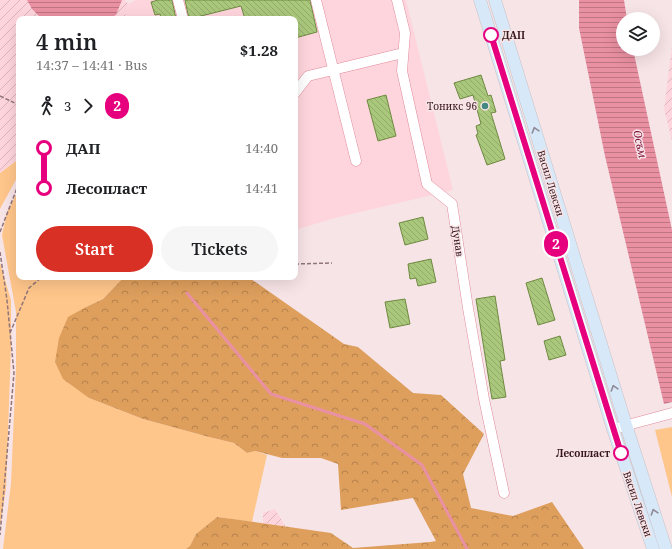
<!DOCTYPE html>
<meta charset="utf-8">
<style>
:root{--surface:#fff;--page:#f6f6f6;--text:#202124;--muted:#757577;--accent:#d93025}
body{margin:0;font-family:"Noto Serif",serif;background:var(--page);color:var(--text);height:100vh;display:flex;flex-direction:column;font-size:15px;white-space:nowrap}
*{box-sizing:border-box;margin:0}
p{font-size:13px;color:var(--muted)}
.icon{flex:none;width:22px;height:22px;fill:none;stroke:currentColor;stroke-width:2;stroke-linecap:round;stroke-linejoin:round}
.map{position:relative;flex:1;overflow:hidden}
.sheet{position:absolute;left:16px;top:16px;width:282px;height:264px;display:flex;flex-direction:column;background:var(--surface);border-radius:8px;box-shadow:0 4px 16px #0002}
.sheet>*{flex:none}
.badge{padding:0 8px;border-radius:13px;font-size:14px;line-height:26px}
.controls{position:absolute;left:616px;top:12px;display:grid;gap:8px}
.controls a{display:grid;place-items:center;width:44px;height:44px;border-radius:50%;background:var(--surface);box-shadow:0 4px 16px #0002;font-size:20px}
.map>.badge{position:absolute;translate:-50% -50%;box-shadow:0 0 0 2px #fff}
.legs{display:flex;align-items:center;gap:6px;height:44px;padding:0 20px;font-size:13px}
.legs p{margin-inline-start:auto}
.summary{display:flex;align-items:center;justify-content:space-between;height:68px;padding:0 20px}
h1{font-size:22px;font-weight:600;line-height:30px}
.button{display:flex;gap:8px;margin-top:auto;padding:8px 20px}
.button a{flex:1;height:46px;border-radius:24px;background:var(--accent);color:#fff;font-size:16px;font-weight:600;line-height:46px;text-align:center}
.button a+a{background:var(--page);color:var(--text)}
ul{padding:0 20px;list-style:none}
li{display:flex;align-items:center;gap:14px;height:40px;font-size:15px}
li i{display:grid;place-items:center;width:6px;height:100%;margin:0 5px;background:currentColor}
li i::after{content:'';width:10px;height:10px;margin:-5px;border:3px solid;border-radius:50%;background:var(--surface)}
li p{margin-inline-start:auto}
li:first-child i{background:linear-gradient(#0000 50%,currentColor 0)}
li:last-child i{background:linear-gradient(currentColor 50%,#0000 0)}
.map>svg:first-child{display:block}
.built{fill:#fed5dc}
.industrial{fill:url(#industrial-furrows)}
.green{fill:#ffc68b}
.forest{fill:url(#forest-crowns)}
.water{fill:url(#water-rules)}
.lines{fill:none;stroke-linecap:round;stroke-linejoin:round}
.stream{stroke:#ea90a3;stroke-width:3}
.building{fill:url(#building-back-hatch);stroke:#6e8940}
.minor-casing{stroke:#e08b9d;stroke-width:11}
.major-casing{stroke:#cbc2c4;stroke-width:13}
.path{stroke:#90757b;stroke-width:1.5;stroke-dasharray:4 2;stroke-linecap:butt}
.minor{stroke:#fff;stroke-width:10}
.major{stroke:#d7e8f8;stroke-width:12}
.oneway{stroke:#8f8a96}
.line-1-casing{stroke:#fff;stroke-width:9}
.line-1{stroke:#e6007e;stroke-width:6}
.stop-1-dot{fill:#fff;stroke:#e6007e;stroke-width:2}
.poi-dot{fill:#438981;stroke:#f7e4e7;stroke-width:1.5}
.labels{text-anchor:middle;stroke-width:3;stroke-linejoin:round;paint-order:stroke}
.stop-label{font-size:10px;font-weight:bold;fill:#37161e;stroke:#f7e4e7;text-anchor:start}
.poi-label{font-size:10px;fill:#37161e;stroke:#f7e4e7;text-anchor:end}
.street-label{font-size:10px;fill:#37161e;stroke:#f7e4e7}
.water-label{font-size:11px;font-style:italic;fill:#7b1037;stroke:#f7e4e7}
</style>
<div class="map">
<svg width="672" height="549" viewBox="0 0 672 549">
<defs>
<pattern id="industrial-furrows" width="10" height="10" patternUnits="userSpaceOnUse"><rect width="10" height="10" fill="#fed5dc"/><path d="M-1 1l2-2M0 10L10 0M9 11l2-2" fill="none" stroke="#dab6bc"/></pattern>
<pattern id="forest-crowns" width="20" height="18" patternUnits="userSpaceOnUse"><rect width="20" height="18" fill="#de9f5d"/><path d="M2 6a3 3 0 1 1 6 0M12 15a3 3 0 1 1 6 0" fill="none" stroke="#b5814c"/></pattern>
<pattern id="water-rules" width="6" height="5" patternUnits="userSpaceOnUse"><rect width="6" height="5" fill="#ea90a3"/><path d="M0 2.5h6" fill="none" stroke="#be7584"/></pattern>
<pattern id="building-back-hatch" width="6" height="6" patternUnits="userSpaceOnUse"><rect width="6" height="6" fill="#aac87c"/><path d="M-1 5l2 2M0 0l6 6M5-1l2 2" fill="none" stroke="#93ab6b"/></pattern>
</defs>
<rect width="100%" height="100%" fill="#f7e4e7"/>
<!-- built -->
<path class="built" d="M 136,0 L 406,0 L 453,190 L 335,218 L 295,230 L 295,19 L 124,19 L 129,4 Z"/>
<!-- industrial -->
<path class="industrial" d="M 0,0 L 124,0 L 129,4 L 124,19 L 19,19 L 19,159 L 0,173 Z
M 672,46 L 672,141 L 664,109 Z
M 275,509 L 286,527 L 263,523 L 263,513 Z"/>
<!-- green -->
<path class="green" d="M 19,159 L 19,174 L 0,209 L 0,173 Z
M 19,189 L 19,277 L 124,277 L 103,299 L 86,307 L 89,398 L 143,419 L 209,437 L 234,443 L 247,453 L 255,451 L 267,455 L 252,522 L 217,517 L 196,534 L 190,547 L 186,549 L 3,549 L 11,483 L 16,368 L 16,312 L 2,235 L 7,212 Z
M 0,263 L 11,300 L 11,346 L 6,489 L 0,527 Z
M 672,427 L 672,497 L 655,430 Z"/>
<!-- forest -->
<path class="forest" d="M 124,277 L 236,277 L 251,279 L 344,344 L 358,347 L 413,393 L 441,395 L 484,434 L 463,474 L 471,508 L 513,516 L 552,502 L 584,549 L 186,549 L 190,546 L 196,534 L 217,517 L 233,519 L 331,533 L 353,548 L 430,542 L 436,541 L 413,498 L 341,510 L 338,464 L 321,458 L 282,458 L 255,451 L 247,453 L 234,443 L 209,437 L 143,419 L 89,398 L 63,379 L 55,362 L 59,338 L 68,317 L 86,307 L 103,299 Z"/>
<!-- water -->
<path class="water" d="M 27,0 L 122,0 L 116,15 L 106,19 L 42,19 L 32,9 Z
M 579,0 L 624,0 L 627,19 L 623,19 L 623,49 L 633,49 L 672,230 L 672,402 L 664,404 L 605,156 L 579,28 Z"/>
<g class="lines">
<!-- stream -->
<path class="stream" d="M 187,293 L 271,394 L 365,424 L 422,465 L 467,549"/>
</g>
<!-- building -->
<path class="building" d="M 158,0 L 172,0 L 176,19 L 161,19 L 160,14 L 155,15 L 151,2 Z
M 185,0 L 310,0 L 317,32 L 295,38 L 295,19 L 245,19 L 241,6 L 189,19 Z
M 481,75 L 488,96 L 491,95 L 496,112 L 491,113 L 505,159 L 487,165 L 476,135 L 478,134 L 476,126 L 481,124 L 473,95 L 460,99 L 454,83 Z
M 386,95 L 396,136 L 378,141 L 367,100 Z
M 423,217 L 428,239 L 405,245 L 399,223 Z
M 431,259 L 436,282 L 418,286 L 416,278 L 410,279 L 408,264 Z
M 542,278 L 555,320 L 538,325 L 526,283 Z
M 495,296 L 505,360 L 500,361 L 506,397 L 492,399 L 476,299 Z
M 405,299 L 410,324 L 390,328 L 385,302 Z
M 560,336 L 566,355 L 549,360 L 544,341 Z"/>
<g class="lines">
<!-- minor casing -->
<g class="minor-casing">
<path id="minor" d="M 178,0 L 183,19
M 316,0 L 356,161
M 397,0 L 405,33 L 402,71 L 427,184 L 452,204 L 468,308 L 484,399 L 504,493
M 295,93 L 308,76 L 403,53
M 613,429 L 672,413"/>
</g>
<!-- major casing -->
<g class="major-casing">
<path id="major" d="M 480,0 L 613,429 L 653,549
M 495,0 L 626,425 L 666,549"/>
</g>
<!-- path -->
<path class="path" d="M 0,96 L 19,105
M 0,232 L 19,183
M 0,252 L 7,300 L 14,373 L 0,535
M 295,264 L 332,263
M 226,277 L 235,279 L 238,277
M 10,333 L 29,288 L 42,277"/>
<!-- minor -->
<use href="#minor" class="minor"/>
<!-- major -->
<use href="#major" class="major"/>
</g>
<!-- one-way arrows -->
<defs><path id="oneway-chevron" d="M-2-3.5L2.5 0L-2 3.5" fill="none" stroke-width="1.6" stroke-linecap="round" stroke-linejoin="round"/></defs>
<g class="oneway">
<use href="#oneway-chevron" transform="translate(535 130) rotate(-107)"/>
<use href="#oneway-chevron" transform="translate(614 388) rotate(-107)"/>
<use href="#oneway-chevron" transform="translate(654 512) rotate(-108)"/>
</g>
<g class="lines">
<!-- line-1 casing -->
<g class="line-1-casing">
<path id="line-1" d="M 491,35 L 621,453"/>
</g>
<!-- line-1 -->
<use href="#line-1" class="line-1"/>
</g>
<!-- markers -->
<g class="stop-1-dot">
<circle cx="491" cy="35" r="7"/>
<circle cx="621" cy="453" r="7"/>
</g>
<circle class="poi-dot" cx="485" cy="106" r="4"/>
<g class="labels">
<!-- stop labels -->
<g class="stop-label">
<text x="502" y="39">ДАП</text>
<text x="610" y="457" text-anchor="end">Лесопласт</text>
</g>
<!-- poi labels -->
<g class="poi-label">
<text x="477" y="110">Тоникс 96</text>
</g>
<!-- street labels -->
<g class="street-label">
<text transform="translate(551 183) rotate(73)" y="4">Васил Левски</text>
<text transform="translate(458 241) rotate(81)" y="4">Дунав</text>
<text transform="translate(638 504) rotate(71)" y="4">Васил Левски</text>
</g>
<!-- water labels -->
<g class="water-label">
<text transform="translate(640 144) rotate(78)" y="4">Осъм</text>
</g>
</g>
</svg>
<div class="controls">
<a><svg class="icon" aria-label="layers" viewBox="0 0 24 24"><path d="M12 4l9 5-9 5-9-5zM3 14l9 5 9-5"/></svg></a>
</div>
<b class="badge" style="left:556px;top:244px;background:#e6007e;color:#fff">2</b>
<section class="sheet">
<div class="summary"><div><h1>4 min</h1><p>14:37 – 14:41 · Bus</p></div><b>$1.28</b></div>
<div class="legs"><svg class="icon" aria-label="walk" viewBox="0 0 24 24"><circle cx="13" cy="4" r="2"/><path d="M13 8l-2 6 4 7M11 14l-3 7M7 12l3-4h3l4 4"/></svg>3<svg class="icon" aria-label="forward" viewBox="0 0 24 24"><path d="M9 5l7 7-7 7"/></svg><b class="badge" style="background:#e6007e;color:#fff">2</b></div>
<ul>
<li><i style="color:#e6007e"></i><b>ДАП</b><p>14:40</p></li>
<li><i style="color:#e6007e"></i><b>Лесопласт</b><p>14:41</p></li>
</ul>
<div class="button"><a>Start</a><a>Tickets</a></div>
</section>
</div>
